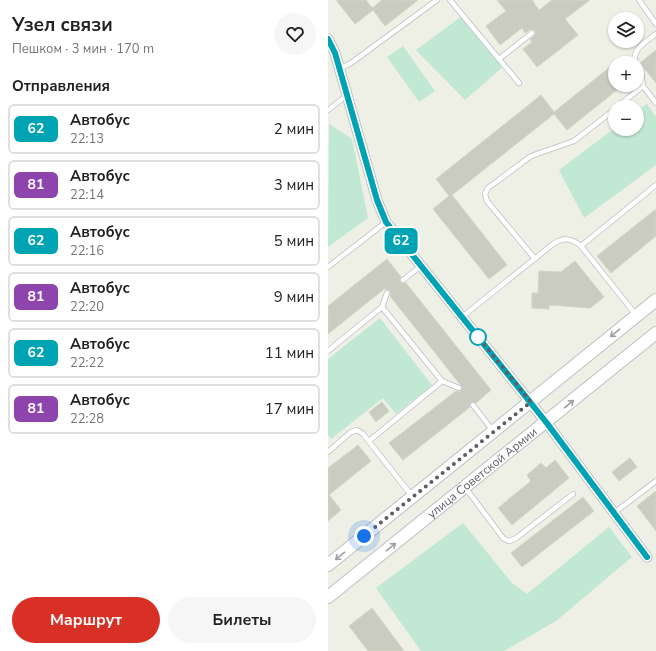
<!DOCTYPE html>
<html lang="ru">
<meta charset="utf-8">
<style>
:root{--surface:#fff;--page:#f6f6f6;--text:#222;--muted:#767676;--line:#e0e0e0;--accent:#d93025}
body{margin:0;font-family:"Nunito Sans",sans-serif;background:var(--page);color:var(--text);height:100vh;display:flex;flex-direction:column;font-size:15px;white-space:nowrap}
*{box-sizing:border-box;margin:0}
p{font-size:13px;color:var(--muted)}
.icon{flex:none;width:22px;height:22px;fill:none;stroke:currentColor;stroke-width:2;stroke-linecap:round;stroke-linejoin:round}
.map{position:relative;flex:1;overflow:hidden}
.drawer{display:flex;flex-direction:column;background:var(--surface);width:328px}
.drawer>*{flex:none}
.badge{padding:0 8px;border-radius:6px;font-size:14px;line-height:26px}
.controls{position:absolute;left:280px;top:12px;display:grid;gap:8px}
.controls a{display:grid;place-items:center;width:36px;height:36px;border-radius:50%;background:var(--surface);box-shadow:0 1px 3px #0004;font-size:20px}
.you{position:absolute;width:20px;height:20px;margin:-10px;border:3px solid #fff;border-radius:50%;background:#1a73e8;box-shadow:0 0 0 6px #1a73e833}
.map>.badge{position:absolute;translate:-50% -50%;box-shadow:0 0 0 2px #fff}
h2{padding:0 12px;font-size:15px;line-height:36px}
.round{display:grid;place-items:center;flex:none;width:42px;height:42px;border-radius:21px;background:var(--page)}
.overview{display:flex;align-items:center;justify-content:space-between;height:68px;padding:0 12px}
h1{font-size:19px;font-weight:700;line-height:30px}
.primary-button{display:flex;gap:8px;margin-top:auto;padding:8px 12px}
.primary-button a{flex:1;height:46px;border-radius:24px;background:var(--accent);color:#fff;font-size:16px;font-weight:700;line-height:46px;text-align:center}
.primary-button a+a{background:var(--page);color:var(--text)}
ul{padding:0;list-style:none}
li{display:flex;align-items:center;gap:12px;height:50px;margin:0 8px 6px;padding:0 4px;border:2px solid var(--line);border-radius:6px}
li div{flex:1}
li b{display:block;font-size:15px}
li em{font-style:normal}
li .badge{min-width:44px;font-weight:700;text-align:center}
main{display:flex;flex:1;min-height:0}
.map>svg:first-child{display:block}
.green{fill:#c1e8d2}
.building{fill:#cacbc1;stroke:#d3d5c3}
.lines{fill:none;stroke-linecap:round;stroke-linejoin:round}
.lane-casing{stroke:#bdbdc4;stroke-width:6}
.street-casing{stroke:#bdbdc4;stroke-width:11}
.secondary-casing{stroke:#bebec6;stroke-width:14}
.lane{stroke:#fff;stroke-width:4.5}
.street{stroke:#fff;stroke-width:9}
.secondary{stroke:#fff;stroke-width:12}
.oneway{stroke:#9e9ea3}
.line-casing{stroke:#fff;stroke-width:9}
.line{stroke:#00a3b4;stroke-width:6}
.walk{stroke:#5d5d66;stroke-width:4;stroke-dasharray:0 7.2}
.stop-dot{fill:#fff;stroke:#00a3b4;stroke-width:2}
.labels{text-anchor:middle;stroke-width:3.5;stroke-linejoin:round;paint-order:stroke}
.street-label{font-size:12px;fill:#5d5d66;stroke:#fff}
</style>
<main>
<section class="drawer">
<div class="overview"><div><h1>Узел связи</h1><p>Пешком · 3 мин · 170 m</p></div><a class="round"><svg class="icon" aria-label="heart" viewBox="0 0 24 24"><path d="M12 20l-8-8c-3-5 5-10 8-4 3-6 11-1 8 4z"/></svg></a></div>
<h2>Отправления</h2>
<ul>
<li><span class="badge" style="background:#00a3b4;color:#fff">62</span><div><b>Автобус</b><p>22:13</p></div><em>2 мин</em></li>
<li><span class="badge" style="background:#8e44ad;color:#fff">81</span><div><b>Автобус</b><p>22:14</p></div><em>3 мин</em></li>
<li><span class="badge" style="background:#00a3b4;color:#fff">62</span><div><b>Автобус</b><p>22:16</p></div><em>5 мин</em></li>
<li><span class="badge" style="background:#8e44ad;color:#fff">81</span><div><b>Автобус</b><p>22:20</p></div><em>9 мин</em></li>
<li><span class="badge" style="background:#00a3b4;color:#fff">62</span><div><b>Автобус</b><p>22:22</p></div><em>11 мин</em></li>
<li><span class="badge" style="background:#8e44ad;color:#fff">81</span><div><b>Автобус</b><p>22:28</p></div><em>17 мин</em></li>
</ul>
<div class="primary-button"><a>Маршрут</a><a>Билеты</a></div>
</section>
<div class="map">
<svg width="328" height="651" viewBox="0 0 328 651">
<rect width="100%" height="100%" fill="#eef0e5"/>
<!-- green -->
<path class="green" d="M 134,16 L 177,65 L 137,100 L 88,50 Z
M 75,46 L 107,91 L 91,102 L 59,57 Z
M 319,104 L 328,117 L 328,165 L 256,218 L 231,170 L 287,128 L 309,129 L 309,111 Z
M 1,124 L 24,139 L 40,218 L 0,247 Z
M 52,318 L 104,385 L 68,414 L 55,398 L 3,439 L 0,435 L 0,359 Z
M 135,523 L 184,583 L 199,594 L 281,527 L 304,557 L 228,621 L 176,651 L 93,651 L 48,588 Z"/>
<!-- building -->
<path class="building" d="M 8,0 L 38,0 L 44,8 L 54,0 L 90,0 L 57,26 L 45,10 L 27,24 Z
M 169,0 L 204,0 L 211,10 L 224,0 L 262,0 L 237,19 L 250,35 L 209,67 L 195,49 L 204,42 L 202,39 L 207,35 L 207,30 L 203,29 L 197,33 L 194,28 L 172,45 L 158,26 L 178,11 Z
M 328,50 L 328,83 L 312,63 Z
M 287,63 L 287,85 L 295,85 L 239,130 L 226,114 L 124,195 L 179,265 L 161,279 L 105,209 L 121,196 L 108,179 L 213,95 L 226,112 Z
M 328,209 L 328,236 L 283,273 L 269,256 Z
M 59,259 L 73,277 L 72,283 L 78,283 L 163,390 L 148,403 L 142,402 L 142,407 L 75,460 L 61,443 L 128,391 L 132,392 L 135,388 L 62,296 L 63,292 L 61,290 L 56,289 L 0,334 L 0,306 Z
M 247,261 L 276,297 L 262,308 L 221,305 L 221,309 L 204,308 L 204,293 L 210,293 L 211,271 L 233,272 Z
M 54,402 L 61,411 L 48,422 L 41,412 Z
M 30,445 L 43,461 L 1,495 L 13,510 L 0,521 L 0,468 Z
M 302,458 L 309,467 L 291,481 L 284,472 Z
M 227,460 L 241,478 L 184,525 L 170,508 L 203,481 L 199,475 L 213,463 L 218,468 Z
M 328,491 L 328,531 L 309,506 Z
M 255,497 L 266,511 L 194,567 L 183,553 Z
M 44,608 L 76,651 L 40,651 L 21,626 Z"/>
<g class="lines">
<!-- lane casing -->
<g class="lane-casing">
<path id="lane" d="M 122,0 L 191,83
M 311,0 L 328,24
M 171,59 L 204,33
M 308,63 C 302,50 319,41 328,34
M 11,69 L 23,63 L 109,0
M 313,71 L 315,86
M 289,107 L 315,86 L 328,103
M 0,110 L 18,96
M 253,246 L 308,315
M 207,259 L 159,201 L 157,194 L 160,188 L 203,156 L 246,141 L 287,109
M 0,267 L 58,222
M 75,280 L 93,266
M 54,307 L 59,293
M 134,317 L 225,244 C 236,237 243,238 253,246 L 328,185
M 0,351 L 54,307 L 114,381 L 41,441
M 114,381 L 131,388
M 145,405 L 165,431
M 0,452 L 23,432 L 29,430 L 35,434 L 84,496
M 137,487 L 175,538 L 181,541 L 187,539 L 245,494
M 286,513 L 328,481"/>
</g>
<!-- street casing -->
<g class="street-casing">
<path id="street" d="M 0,39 L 7,53 L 49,200 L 58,222 L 218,422 L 319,557"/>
</g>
<!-- secondary casing -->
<g class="secondary-casing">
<g id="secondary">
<path d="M 0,565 L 328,300"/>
<path id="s1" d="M 0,597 L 328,333"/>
</g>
</g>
<!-- lane -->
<use href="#lane" class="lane"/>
<!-- street -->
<use href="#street" class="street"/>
<!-- secondary -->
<use href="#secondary" class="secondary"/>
</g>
<!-- one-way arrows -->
<defs><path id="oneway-shaft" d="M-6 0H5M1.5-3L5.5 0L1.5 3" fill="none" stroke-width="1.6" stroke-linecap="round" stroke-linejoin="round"/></defs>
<g class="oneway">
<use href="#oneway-shaft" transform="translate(287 333) rotate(141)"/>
<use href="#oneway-shaft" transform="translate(241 404) rotate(-39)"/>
<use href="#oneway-shaft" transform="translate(63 547) rotate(-39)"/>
<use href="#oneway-shaft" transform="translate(12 556) rotate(141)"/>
</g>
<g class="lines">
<!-- line casing -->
<g class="line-casing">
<path id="line" d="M 0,39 L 7,53 L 49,200 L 58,222 L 218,422 L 319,557"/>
</g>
<!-- line -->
<use href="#line" class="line"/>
<!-- walk -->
<path class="walk" d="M 36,536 L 203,402 L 150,337"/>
</g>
<!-- markers -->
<circle class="stop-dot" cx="150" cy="337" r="8"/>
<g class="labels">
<!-- street labels -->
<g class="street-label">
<text dy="4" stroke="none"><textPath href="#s1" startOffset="198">улица Советской Армии</textPath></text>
</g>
</g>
</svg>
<div class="controls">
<a><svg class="icon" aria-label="layers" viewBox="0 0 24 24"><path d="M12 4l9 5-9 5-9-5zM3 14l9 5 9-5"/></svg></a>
<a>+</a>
<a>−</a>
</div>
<div class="you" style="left:36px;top:536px"></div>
<b class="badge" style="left:73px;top:241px;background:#00a3b4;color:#fff">62</b>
</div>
</main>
